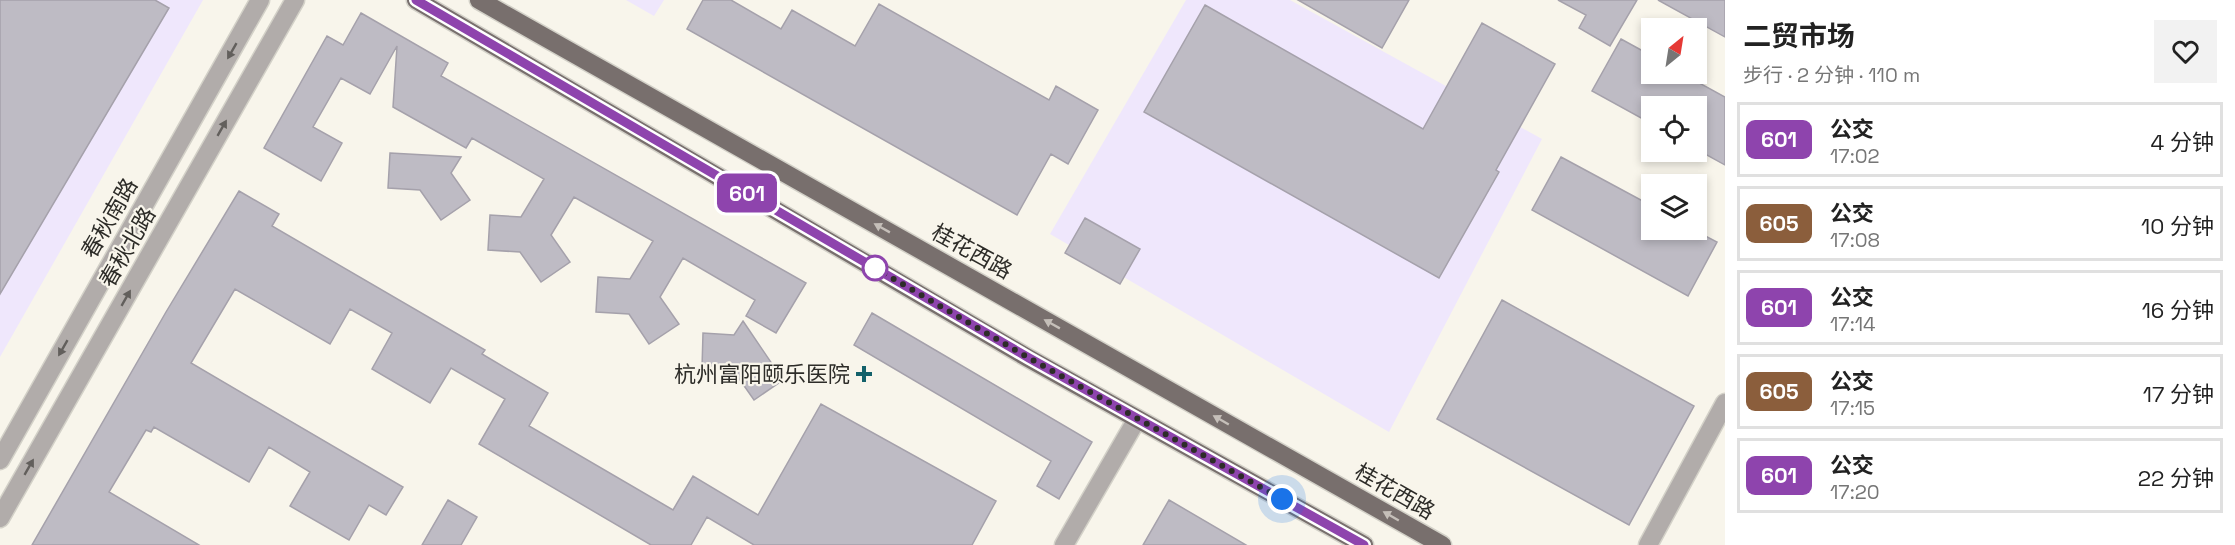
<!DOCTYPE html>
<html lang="zh">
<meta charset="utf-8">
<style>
:root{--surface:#fff;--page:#f2f2f2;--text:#222;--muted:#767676;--line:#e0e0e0}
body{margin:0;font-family:"Space Grotesk","Noto Sans SC",sans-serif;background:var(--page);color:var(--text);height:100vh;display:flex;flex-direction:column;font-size:22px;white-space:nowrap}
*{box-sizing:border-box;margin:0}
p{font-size:20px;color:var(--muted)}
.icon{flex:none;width:33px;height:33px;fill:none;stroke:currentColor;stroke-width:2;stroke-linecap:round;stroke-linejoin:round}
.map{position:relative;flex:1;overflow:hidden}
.panel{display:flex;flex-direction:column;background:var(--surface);width:510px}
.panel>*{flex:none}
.badge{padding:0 12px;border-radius:9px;font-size:21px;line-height:39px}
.needle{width:39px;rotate:30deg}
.tools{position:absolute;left:1641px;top:18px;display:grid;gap:12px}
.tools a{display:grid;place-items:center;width:66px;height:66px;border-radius:0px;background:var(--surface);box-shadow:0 3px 9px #0003;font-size:30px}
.you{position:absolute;width:30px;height:30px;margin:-15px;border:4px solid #fff;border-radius:50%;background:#1a73e8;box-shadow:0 0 0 9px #1a73e833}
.map>.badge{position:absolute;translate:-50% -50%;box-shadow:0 0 0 3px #fff}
.round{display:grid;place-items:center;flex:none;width:63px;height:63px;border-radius:0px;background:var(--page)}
.summary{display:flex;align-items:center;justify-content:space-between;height:102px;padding:0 18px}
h1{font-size:28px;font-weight:700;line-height:45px}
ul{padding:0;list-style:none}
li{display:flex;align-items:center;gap:18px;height:75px;margin:0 12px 9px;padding:0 6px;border:3px solid var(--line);border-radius:0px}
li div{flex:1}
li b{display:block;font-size:22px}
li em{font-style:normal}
li .badge{min-width:66px;font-weight:700;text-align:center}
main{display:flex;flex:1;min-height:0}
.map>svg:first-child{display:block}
.commercial{fill:#efe7fc}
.building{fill:#bebbc4;stroke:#a5a1ab;stroke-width:1.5}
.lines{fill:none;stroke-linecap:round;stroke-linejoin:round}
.minor-casing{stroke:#d3d1c8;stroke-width:21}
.major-casing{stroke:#d3d1c8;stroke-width:21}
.minor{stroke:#b1acaa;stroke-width:18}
.major{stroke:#786f6d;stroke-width:18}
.oneway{fill:#625f5c}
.oneway2{fill:#c5bfb9}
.line-casing{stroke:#fff;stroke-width:14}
.line{stroke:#8e44ad;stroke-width:9}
.walk{stroke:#2d2c28;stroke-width:6;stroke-dasharray:0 10.8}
.stop-dot{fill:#fff;stroke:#8e44ad;stroke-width:3}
.poi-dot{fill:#13616a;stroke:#f8f5eb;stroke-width:2}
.labels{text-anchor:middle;stroke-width:4.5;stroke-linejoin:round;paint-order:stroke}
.street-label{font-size:22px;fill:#2d2c28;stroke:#f8f5eb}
.poi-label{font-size:22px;fill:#2d2c28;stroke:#f8f5eb;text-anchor:end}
</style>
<main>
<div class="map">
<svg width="1725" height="545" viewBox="0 0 1725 545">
<rect width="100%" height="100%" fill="#f8f5eb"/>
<!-- commercial -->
<path class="commercial" d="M 0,0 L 203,0 L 0,357 Z
M 626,0 L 664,0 L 654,16 Z
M 1186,0 L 1290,0 L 1542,139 L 1389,432 L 1050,234 Z"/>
<!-- building -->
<path class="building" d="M 0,0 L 155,0 L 169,8 L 0,294 Z
M 703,0 L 731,0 L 781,29 L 792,10 L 855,46 L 879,4 L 1049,100 L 1056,86 L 1098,110 L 1068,164 L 1051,154 L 1017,215 L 687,29 Z
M 1298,0 L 1409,0 L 1382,48 Z
M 1558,0 L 1637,0 L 1610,46 L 1579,28 L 1586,15 Z
M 1658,0 L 1725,0 L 1725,37 Z
M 1205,5 L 1423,129 L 1482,23 L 1555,64 L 1496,170 L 1499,172 L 1439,278 L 1144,112 Z
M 361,13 L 448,63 L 441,76 L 806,283 L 776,333 L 746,316 L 755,300 L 683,258 L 660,297 L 679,324 L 649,344 L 629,314 L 596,312 L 598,277 L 630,279 L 653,241 L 574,197 L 551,235 L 570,262 L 541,282 L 520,252 L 488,250 L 490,215 L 521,217 L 544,179 L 472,138 L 466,148 L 393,107 L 397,46 L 370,94 L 341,78 L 313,127 L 342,143 L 321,181 L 264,148 L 327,36 L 343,45 Z
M 1621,39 L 1652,56 L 1652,74 L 1683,74 L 1725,97 L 1725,165 L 1696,149 L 1696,106 L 1652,106 L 1652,124 L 1592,91 Z
M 390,153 L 461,157 L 451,173 L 470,200 L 441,220 L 420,190 L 388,188 Z
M 1561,157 L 1652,206 L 1652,230 L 1694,230 L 1717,242 L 1688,296 L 1532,210 Z
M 239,191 L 279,214 L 272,226 L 485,350 L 482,354 L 548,393 L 529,426 L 673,510 L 693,476 L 758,515 L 821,404 L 996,501 L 972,545 L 754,545 L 707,517 L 691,545 L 651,545 L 479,444 L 505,399 L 451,368 L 430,403 L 372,369 L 392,333 L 350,309 L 330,344 L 235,289 L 191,363 L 403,487 L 386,515 L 369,505 L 349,540 L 290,506 L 310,472 L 269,447 L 249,482 L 154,427 L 151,432 L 146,430 L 109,492 L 199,545 L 32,545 L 166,312 Z
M 1085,218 L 1140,249 L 1120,284 L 1065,253 Z
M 1502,300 L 1694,406 L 1629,525 L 1437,419 Z
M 872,313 L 1092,442 L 1059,499 L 1037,486 L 1051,461 L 854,345 Z
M 743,321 L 783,380 L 754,400 L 733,370 L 702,368 L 703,333 L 734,335 Z
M 448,500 L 477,517 L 461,545 L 422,545 Z
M 1169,500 L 1246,545 L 1143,545 Z"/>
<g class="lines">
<!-- minor casing -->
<g class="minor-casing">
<path id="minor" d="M 0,460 L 260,0
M 0,518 L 295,0
M 1064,545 L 1137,419
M 1648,545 L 1725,403"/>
</g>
<!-- major casing -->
<g class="major-casing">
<path id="major" d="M 416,0 L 1028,358 L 1364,545
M 479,0 L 1442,545"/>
</g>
<!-- minor -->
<use href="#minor" class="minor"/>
<!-- major -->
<use href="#major" class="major"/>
</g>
<!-- one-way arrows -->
<defs><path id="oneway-solid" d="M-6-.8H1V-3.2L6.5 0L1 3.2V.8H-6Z" transform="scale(1.5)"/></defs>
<g class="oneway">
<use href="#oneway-solid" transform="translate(232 51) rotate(120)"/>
<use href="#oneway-solid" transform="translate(222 128) rotate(-60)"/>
<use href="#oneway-solid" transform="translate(126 298) rotate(-60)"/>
<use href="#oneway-solid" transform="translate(63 348) rotate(120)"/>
<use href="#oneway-solid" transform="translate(29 467) rotate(-60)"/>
</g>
<g class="oneway2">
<use href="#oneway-solid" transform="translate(882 228) rotate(-151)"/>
<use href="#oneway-solid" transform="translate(1052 324) rotate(-151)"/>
<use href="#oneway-solid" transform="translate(1221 420) rotate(-150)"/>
<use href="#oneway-solid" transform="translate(1391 516) rotate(-150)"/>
</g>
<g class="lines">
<!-- line casing -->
<g class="line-casing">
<path id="line" d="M 416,0 L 1029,358 L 1364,545"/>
</g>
<!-- line -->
<use href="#line" class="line"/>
<!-- walk -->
<path class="walk" d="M 875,268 L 1029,358 L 1282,499"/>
</g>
<!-- markers -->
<circle class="stop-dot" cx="875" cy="268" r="12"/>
<path class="poi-dot" d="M861 365h6v6h6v6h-6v6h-6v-6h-6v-6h6z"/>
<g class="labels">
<!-- street labels -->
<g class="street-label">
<text transform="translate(109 218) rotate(-60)" y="8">春秋南路</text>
<text transform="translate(127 247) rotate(-60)" y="8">春秋北路</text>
<text transform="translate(972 251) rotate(29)" y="8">桂花西路</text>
<text transform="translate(1395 491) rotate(30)" y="8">桂花西路</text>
</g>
<!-- poi labels -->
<g class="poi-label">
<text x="850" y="382">杭州富阳颐乐医院</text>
</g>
</g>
</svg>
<div class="tools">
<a><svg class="needle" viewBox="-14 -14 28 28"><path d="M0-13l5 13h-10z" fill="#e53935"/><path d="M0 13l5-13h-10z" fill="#767676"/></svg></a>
<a><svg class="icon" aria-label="locate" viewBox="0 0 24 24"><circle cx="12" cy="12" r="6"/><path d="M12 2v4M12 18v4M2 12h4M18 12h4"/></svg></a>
<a><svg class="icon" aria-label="layers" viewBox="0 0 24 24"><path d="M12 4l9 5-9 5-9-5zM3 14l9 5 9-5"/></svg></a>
</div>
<div class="you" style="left:1282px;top:499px"></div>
<b class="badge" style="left:747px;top:193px;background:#8e44ad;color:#fff">601</b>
</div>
<section class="panel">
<div class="summary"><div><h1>二贸市场</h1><p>步行 · 2 分钟 · 110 m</p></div><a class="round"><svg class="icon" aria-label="heart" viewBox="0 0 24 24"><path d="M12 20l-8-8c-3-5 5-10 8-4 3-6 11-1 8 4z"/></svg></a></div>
<ul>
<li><span class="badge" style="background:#8e44ad;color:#fff">601</span><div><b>公交</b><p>17:02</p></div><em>4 分钟</em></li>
<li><span class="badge" style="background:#8b5e3c;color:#fff">605</span><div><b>公交</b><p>17:08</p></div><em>10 分钟</em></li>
<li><span class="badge" style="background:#8e44ad;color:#fff">601</span><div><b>公交</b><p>17:14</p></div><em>16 分钟</em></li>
<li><span class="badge" style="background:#8b5e3c;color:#fff">605</span><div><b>公交</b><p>17:15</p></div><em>17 分钟</em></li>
<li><span class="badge" style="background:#8e44ad;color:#fff">601</span><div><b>公交</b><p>17:20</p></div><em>22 分钟</em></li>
</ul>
</section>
</main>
